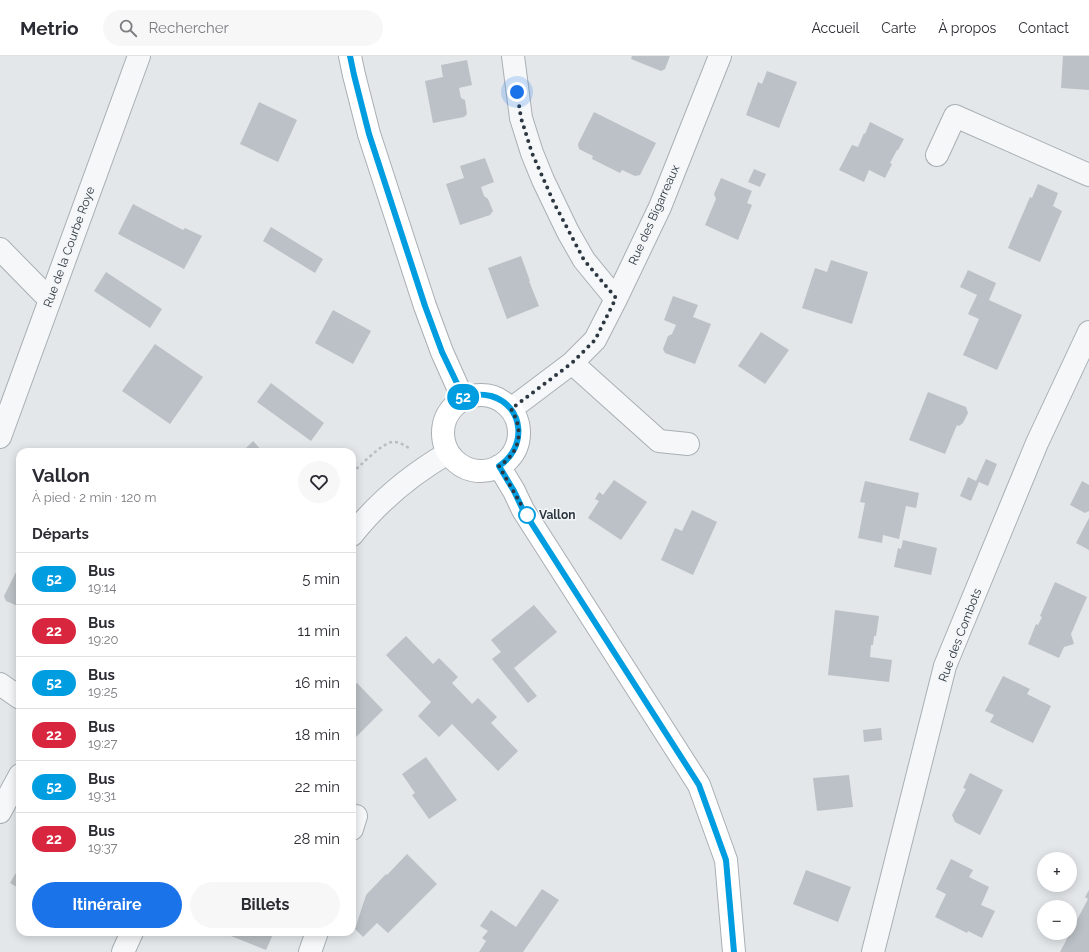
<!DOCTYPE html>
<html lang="fr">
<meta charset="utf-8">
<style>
:root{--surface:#fff;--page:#f7f7f7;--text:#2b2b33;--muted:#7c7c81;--line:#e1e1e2;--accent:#1a73e8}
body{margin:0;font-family:Raleway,sans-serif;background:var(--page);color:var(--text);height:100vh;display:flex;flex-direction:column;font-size:15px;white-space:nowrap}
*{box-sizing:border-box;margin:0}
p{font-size:13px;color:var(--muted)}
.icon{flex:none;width:22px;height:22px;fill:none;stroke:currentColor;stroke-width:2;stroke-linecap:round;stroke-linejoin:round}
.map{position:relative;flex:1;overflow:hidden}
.panel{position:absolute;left:16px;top:392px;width:340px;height:488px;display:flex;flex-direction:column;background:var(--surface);border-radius:12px;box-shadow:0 2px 10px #0003}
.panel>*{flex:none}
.badge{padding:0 8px;border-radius:13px;font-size:14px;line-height:26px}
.buttons{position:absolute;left:1037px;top:796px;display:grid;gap:8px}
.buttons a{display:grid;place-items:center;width:40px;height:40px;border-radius:50%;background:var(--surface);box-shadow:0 2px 10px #0003;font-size:20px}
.you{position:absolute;width:20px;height:20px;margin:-10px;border:3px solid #fff;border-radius:50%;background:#1a73e8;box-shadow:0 0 0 6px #1a73e833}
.map>.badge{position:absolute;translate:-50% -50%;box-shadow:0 0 0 2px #fff}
h2{padding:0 16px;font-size:15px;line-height:36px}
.round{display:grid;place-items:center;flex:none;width:42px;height:42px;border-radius:21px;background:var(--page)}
.head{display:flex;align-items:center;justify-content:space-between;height:68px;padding:0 16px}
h1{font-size:19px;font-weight:700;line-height:30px}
.cta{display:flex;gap:8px;margin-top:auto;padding:8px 16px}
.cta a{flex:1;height:46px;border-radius:24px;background:var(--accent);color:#fff;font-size:16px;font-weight:700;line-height:46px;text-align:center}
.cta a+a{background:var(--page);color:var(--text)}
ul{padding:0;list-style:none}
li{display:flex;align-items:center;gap:12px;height:52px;padding:0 16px;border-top:1px solid var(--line)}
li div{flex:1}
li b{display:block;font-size:15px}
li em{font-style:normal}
li .badge{min-width:44px;font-weight:700;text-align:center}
header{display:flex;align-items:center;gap:24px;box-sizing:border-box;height:56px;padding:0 20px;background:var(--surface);border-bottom:1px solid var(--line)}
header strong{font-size:19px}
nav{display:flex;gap:22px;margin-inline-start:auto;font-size:14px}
.search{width:280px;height:36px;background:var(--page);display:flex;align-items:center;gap:10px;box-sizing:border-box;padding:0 14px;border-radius:22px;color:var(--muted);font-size:15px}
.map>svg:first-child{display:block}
.building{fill:#bbc1c6}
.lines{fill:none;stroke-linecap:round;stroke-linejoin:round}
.street-casing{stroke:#a8afb4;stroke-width:24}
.secondary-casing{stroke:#a8afb4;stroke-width:24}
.path{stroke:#b9bdc2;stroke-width:2.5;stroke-dasharray:3 3;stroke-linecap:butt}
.street{stroke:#f5f7f9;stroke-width:22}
.secondary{stroke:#fff;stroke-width:22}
.line-casing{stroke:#fff;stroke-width:9}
.line{stroke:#009ee0;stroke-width:6}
.walk{stroke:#2c3741;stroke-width:4;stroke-dasharray:0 7.2}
.stop-dot{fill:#fff;stroke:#009ee0;stroke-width:2}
.labels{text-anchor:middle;stroke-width:3;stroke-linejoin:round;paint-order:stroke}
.street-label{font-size:12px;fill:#2c3741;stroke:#f3f5f7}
.stop-label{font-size:12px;font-weight:bold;fill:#2c3741;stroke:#f3f5f7;text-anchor:start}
</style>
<header>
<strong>Metrio</strong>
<div class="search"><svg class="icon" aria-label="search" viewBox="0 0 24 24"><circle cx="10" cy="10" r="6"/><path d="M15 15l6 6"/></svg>Rechercher</div>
<nav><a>Accueil</a><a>Carte</a><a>À propos</a><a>Contact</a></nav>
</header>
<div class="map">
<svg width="1089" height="896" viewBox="0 0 1089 896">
<rect width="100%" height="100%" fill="#e3e7ea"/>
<!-- building -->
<path class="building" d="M 632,0 L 670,0 L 665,13 L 661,15 L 631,3 Z
M 1063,0 L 1089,0 L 1089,34 L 1061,32 Z
M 467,4 L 472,29 L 459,32 L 461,42 L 465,44 L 467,58 L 464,61 L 433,67 L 425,25 L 443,21 L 441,9 Z
M 767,15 L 797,26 L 779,72 L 746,59 L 758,26 L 762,28 Z
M 259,46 L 297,64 L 278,106 L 240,88 Z
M 594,56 L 656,87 L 640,119 L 635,120 L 622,114 L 620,117 L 592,103 L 593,100 L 579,93 L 578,88 Z
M 870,66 L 904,83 L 898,94 L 897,94 L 890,107 L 892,108 L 885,122 L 869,114 L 864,126 L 839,114 L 852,89 L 858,91 L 864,77 L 865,78 Z
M 485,102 L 494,126 L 481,131 L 484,140 L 488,143 L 493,155 L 490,159 L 460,169 L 446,128 L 464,122 L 460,110 Z
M 754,113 L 766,118 L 760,131 L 748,126 Z
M 721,122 L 752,135 L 747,147 L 752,149 L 738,184 L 705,169 L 716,143 L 714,138 Z
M 1038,128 L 1058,137 L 1053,150 L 1062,155 L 1040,206 L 1008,192 L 1030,141 L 1032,142 Z
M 133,148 L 183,174 L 185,172 L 202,180 L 184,213 L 118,178 Z
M 271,171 L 323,203 L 315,217 L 263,185 Z
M 521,200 L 530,225 L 529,225 L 539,250 L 507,263 L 488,212 Z
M 831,204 L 868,216 L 852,268 L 802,252 L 815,212 L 827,216 Z
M 968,214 L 996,227 L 989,244 L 1022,259 L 997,314 L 963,299 L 979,263 L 968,258 L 977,239 L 960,231 Z
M 106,216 L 162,253 L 150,272 L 94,235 Z
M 673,240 L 698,249 L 693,261 L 711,268 L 695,308 L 665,297 L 663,293 L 668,280 L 672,278 L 676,269 L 664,264 Z
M 333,254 L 371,275 L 353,308 L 315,287 Z
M 761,276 L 789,294 L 765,328 L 738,310 Z
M 155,288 L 203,321 L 170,368 L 122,335 Z
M 271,327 L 324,367 L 311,385 L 257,346 Z
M 928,336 L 966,351 L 968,357 L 963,367 L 959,370 L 957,369 L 945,398 L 909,384 Z
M 253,385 L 263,396 L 242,396 Z
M 986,403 L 997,408 L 988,430 L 979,426 L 971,445 L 960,440 L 968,421 L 976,425 Z
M 614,424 L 647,446 L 621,484 L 588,462 L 599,445 L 595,443 L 599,436 L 603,439 Z
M 865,425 L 919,437 L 916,452 L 906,450 L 899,483 L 883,479 L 882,487 L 858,482 L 865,447 L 860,446 Z
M 1082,425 L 1089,429 L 1089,455 L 1085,457 L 1070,449 Z
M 692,454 L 717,466 L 693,519 L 661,504 L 675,472 L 682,475 Z
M 1089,462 L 1089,494 L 1076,487 Z
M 903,484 L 937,492 L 931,519 L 894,511 L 898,492 L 901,493 Z
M 18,512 L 20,513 L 20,551 L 6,545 L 4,540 Z
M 1055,526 L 1087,541 L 1071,578 L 1074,588 L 1064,591 L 1059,602 L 1028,588 L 1036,568 L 1038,569 L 1042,561 L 1040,560 Z
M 534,549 L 557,576 L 514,612 L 537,640 L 528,647 L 492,603 L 501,596 L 491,584 Z
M 835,554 L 879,560 L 876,580 L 874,580 L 873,589 L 871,589 L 870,601 L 892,604 L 889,626 L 828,619 Z
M 406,580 L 433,608 L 439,602 L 458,621 L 452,627 L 472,648 L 478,642 L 497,661 L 491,667 L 518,695 L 498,715 L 452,668 L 439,681 L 418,660 L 431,646 L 386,599 Z
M 1003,620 L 1030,633 L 1027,638 L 1051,650 L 1033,687 L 990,666 L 994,659 L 985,655 Z
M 357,627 L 383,654 L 353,684 L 352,683 L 352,632 Z
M 881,672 L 882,684 L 864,686 L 863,674 Z
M 426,701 L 457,744 L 429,763 L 412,739 L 415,737 L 402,718 Z
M 970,717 L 1003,734 L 980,779 L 955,766 L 952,759 L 966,733 L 963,732 Z
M 849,719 L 853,751 L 817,755 L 813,722 Z
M 407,798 L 437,828 L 388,877 L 377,867 L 363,881 L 355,873 L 366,839 L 386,818 L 387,819 Z
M 951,803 L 973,814 L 969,821 L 989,831 L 981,849 L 995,855 L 982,882 L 968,875 L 967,877 L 935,861 L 946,838 L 936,833 Z
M 20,810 L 20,833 L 10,827 Z
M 806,814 L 851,831 L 838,866 L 793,848 Z
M 542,833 L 559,844 L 523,896 L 479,896 L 486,885 L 482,882 L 488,875 L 480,870 L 491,854 L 516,871 Z
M 1089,834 L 1089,896 L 1060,896 L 1088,843 L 1085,841 Z
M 221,876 L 274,876 L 266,894 Z"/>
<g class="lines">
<!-- street casing -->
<g class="street-casing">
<path id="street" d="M 513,0 L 521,62 L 532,97 L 543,124 L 568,176 L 584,204 L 616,243
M 937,99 L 955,60 L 1089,119
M 0,193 L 50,244
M 572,307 L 659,385 L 688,388
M 511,353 L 572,307 L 595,284 L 616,243 L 660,151 L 720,0
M 0,381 L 139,0
M 352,479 C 378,446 412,418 448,397
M 0,628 L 20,642
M 0,756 L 20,719
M 352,773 L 356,760
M 123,896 L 132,876
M 310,896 L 317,876
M 873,896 L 945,610 L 1037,387 L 1089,276"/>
</g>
<!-- secondary casing -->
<g class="secondary-casing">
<path id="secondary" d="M 350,0 L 354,19 L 369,78 L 425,250 L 442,296 L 463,343
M443 377a38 38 0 1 1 76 0a38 38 0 1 1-76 0Z
M 499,410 L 514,435 L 523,454 L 699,729 L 726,804 L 734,896"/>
</g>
<!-- path -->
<path class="path" d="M 352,417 C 361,409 381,388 392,386 C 398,385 404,389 409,392"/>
<!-- street -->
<use href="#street" class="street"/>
<!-- secondary -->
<use href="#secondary" class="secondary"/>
</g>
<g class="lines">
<!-- line casing -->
<g class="line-casing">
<path id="line" d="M 350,0 L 354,19 L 369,78 L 425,250 L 442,296 L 464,342 C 467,341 471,339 475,339 C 480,338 486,339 491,340 C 525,350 527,392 499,410 L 514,435 L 523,454 L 699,729 L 726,804 L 734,896"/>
</g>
<!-- line -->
<use href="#line" class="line"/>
<!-- walk -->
<path class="walk" d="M 517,36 L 521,62 L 532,97 L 554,147 L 584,204 L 616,242 L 595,284 L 572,307 L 511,353 C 524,374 521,396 499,410 L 527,459"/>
</g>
<!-- markers -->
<circle class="stop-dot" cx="527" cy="459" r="8"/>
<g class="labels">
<!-- street labels -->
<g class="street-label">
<text transform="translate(654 159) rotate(-66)" y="4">Rue des Bigarreaux</text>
<text transform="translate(69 191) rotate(-70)" y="4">Rue de la Courbe Roye</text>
<text transform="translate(960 579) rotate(-69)" y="4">Rue des Combots</text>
</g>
<!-- stop labels -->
<g class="stop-label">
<text x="539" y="463">Vallon</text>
</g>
</g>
</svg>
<div class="buttons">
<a>+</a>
<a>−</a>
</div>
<div class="you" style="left:517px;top:36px"></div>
<b class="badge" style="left:463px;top:341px;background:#009ee0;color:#fff">52</b>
<section class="panel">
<div class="head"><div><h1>Vallon</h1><p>À pied · 2 min · 120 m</p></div><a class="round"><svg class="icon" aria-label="heart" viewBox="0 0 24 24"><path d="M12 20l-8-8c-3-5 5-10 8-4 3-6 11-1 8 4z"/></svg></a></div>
<h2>Départs</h2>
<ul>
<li><span class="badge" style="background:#009ee0;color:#fff">52</span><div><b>Bus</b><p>19:14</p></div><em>5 min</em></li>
<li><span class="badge" style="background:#d7263d;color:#fff">22</span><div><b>Bus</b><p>19:20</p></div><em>11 min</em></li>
<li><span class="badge" style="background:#009ee0;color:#fff">52</span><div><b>Bus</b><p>19:25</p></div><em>16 min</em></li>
<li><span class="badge" style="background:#d7263d;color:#fff">22</span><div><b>Bus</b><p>19:27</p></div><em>18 min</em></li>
<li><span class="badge" style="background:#009ee0;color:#fff">52</span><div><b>Bus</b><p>19:31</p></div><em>22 min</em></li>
<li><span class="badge" style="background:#d7263d;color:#fff">22</span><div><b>Bus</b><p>19:37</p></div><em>28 min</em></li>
</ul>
<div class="cta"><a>Itinéraire</a><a>Billets</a></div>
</section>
</div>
